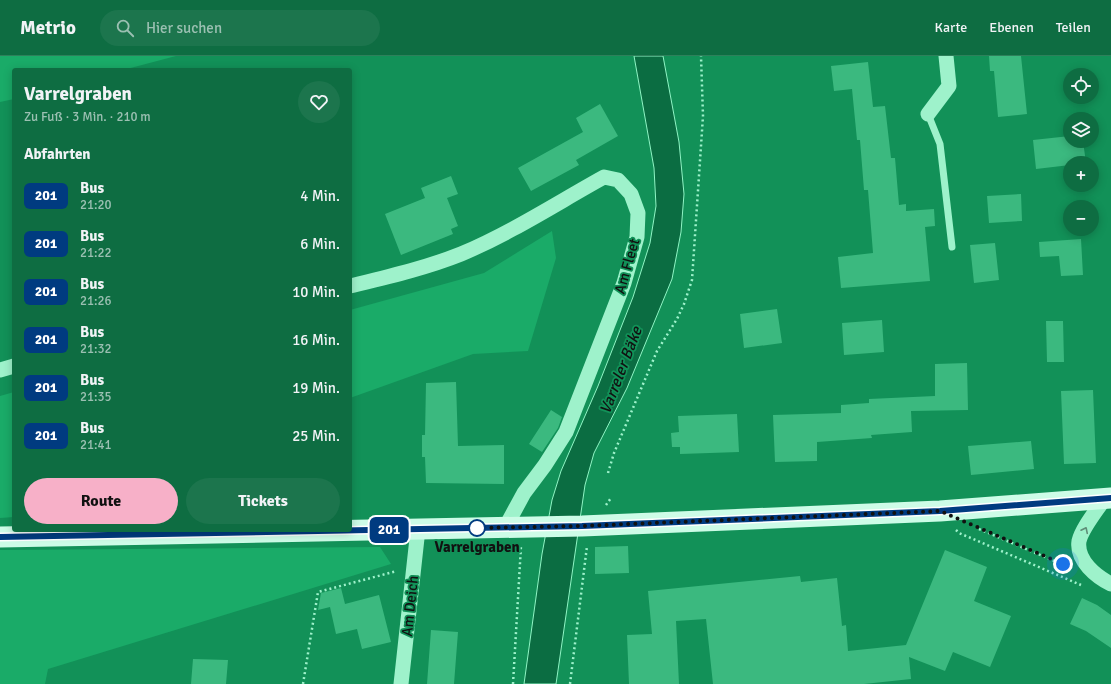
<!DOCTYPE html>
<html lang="de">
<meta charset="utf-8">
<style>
:root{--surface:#0e6d42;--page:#1c754d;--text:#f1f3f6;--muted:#9bc0b2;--line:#2e805b;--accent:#f7b0c8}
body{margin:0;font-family:Signika,sans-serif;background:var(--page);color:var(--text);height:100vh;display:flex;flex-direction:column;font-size:15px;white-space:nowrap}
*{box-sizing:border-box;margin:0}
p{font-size:13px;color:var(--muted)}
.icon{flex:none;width:22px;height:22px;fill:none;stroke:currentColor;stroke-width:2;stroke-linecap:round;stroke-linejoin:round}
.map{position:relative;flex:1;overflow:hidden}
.details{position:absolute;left:12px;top:12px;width:340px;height:464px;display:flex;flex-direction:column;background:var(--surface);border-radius:4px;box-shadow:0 2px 10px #0003}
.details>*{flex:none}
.badge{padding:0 8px;border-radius:6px;font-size:14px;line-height:26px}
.fabs{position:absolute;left:1063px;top:12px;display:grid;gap:8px}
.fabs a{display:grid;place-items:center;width:36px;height:36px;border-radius:50%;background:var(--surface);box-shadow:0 2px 10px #0003;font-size:20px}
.you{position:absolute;width:20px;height:20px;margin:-10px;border:3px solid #fff;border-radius:50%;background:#1a73e8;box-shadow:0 0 0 6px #1a73e833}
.map>.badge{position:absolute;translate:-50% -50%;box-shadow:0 0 0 2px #fff}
h2{padding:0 12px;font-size:15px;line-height:36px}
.round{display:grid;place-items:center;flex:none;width:42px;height:42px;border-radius:21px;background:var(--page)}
.headline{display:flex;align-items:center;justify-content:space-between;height:68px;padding:0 12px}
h1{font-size:19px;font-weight:700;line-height:30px}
.action{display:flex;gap:8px;margin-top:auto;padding:8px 12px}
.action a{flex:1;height:46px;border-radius:24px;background:var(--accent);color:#111;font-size:16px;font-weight:700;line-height:46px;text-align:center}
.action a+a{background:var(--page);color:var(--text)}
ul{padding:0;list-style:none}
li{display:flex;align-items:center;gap:12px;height:48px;padding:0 12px}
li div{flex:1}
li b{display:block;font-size:15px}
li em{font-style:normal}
li .badge{min-width:44px;font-weight:700;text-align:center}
header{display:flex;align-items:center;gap:24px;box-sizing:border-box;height:56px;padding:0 20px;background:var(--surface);border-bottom:1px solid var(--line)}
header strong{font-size:19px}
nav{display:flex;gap:22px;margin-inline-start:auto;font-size:14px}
.search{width:280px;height:36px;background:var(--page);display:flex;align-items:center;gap:10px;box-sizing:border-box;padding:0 14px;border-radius:22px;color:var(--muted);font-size:15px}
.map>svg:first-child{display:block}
.green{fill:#1aab68}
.water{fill:#0b6d42;stroke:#90f5c5}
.building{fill:#3bb97f}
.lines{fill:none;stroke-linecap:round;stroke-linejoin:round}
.path{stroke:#9ef2cb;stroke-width:2.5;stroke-dasharray:2 3;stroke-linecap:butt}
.service{stroke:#9ef2cb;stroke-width:7}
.minor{stroke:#9ef2cb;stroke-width:15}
.secondary{stroke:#cdfce7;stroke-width:21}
.oneway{stroke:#5f8d77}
.line-casing{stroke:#fff;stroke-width:9}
.line{stroke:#003b80;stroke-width:6}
.walk{stroke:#111;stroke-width:4;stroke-dasharray:0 7.2}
.stop-dot{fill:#fff;stroke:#003b80;stroke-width:2}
.labels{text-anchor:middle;stroke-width:3.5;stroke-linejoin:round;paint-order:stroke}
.street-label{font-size:15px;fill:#111;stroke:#129158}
.stop-label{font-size:15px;font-weight:bold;fill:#111;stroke:#129158}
.water-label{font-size:16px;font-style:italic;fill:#111;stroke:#129158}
</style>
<header>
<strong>Metrio</strong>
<div class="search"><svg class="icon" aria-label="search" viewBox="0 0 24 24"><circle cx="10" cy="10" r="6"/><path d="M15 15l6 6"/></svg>Hier suchen</div>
<nav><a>Karte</a><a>Ebenen</a><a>Teilen</a></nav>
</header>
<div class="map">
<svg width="1111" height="628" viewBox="0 0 1111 628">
<rect width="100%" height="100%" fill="#129158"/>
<!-- green -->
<path class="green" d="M 0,0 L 176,0 L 123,14 L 14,14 L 14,43 L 0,46 Z
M 552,175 L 556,202 L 528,295 L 473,298 L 350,342 L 350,254 L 484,217 Z
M 14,336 L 14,461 L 0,462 L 0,340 Z
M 380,491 L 391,508 L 48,613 L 45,628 L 0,628 L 0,494 Z"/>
<!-- water -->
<path class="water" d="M 634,0 L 663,0 L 679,86 L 684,138 L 681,176 L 672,223 L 627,332 L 594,397 L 585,429 L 556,628 L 524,628 L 542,498 L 552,444 L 561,415 L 598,330 L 633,241 L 650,187 L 656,150 L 654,112 Z"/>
<!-- building -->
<path class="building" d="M 989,0 L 1021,0 L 1027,58 L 998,61 L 994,15 L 990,15 Z
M 868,6 L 873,51 L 885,50 L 891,102 L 895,102 L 899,149 L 906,148 L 906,155 L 934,153 L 935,170 L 925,171 L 930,225 L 841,232 L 838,201 L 873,197 L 868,134 L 864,134 L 860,84 L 857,84 L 852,33 L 834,35 L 831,10 Z
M 600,48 L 618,80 L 576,104 L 579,109 L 531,135 L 518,112 L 583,76 L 576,62 Z
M 1070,80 L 1070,85 L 1083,85 L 1086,107 L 1070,107 L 1070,109 L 1036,113 L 1033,84 Z
M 451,120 L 458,138 L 447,142 L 458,170 L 451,173 L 453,178 L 401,199 L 385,158 L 425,142 L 421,132 Z
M 1021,138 L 1022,165 L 989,167 L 987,140 Z
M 1081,183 L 1083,219 L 1061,220 L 1059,200 L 1040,201 L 1039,186 Z
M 995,187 L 999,224 L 974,227 L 970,189 Z
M 777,253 L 782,287 L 744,292 L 740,258 Z
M 882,264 L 884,296 L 844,299 L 842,267 Z
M 1046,265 L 1063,265 L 1064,306 L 1047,306 Z
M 967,307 L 968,354 L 911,355 L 912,376 L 871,379 L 872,382 L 817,386 L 817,405 L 775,406 L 773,359 L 841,357 L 841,349 L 869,347 L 869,343 L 935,340 L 935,308 Z
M 456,326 L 458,390 L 504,389 L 504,428 L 426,427 L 425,401 L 422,401 L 422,379 L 425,379 L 426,327 Z
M 1093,334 L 1096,407 L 1064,408 L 1061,335 Z
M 551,354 L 562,361 L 558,372 L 542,396 L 529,388 Z
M 737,358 L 739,396 L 680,398 L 680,391 L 672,391 L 671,377 L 679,376 L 678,360 Z
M 1031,385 L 1034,413 L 971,419 L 968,390 Z
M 628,490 L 629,517 L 595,518 L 595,491 Z
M 945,494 L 987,511 L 974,545 L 1011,560 L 990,611 L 953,596 L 945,615 L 909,601 L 911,623 L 864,628 L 713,628 L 706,563 L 676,565 L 679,628 L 629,628 L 627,579 L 652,578 L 648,535 L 800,520 L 801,526 L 837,522 L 842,570 L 846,569 L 848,595 L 906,589 Z
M 341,532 L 345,548 L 379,539 L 391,586 L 362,593 L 357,573 L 336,578 L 330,551 L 318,554 L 321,537 Z
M 1082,542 L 1097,549 L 1111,559 L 1111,592 L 1086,575 L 1070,568 Z
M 431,574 L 458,576 L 454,628 L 427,628 Z
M 193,603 L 228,604 L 226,628 L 191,628 Z"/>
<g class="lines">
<!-- path -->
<path class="path" d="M 608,417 L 614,397 L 657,295 L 677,263 L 684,248 L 692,224 L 703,60 L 701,0
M 606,449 L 611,442
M 979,473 L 1066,510
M 956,474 L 959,477 L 1081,529
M 303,628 L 318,536 L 397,515
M 513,628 L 521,490
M 570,628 L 587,490"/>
<!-- service -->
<path class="service" d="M 928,58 L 940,88 L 952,191"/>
<!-- minor -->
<path class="minor" d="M 928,58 L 949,30 L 946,0
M 350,230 C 387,221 426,212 461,198 C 511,177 557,147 604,121 L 618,124 L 631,138 L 638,157 L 637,181 L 624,227 L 566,376 L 545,409 L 524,437 L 505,472
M 0,314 L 14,310
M 1105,442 C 1097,454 1082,472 1079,485 C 1076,505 1097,521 1111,528
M 401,628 L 418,473"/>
<!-- secondary -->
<path class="secondary" d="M 0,481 L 582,470 L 940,455 L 1111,442"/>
</g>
<!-- one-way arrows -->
<defs><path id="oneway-chevron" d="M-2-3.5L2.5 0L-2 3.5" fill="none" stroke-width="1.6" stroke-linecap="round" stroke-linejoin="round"/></defs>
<use class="oneway" href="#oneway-chevron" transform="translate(1085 474) rotate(-64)"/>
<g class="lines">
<!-- line casing -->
<g class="line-casing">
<path id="line" d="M 0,481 L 582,470 L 940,455 L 1111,442"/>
</g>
<!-- line -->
<use href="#line" class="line"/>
<!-- walk -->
<path class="walk" d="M 477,472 L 582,470 L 940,455 L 1063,508"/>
</g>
<!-- markers -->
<circle class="stop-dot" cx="477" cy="472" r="8"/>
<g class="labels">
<!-- street labels -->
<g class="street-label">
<text transform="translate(627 210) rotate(-74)" y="5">Am Fleet</text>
<text transform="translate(410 550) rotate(-84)" y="5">Am Deich</text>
</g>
<!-- stop labels -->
<g class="stop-label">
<text x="477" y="496">Varrelgraben</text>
</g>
<!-- water labels -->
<g class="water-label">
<text transform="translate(620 314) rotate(-69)" y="6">Varreler Bäke</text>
</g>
</g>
</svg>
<div class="fabs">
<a><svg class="icon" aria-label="locate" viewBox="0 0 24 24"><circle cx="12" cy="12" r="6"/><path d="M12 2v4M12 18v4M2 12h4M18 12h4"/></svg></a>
<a><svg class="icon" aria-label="layers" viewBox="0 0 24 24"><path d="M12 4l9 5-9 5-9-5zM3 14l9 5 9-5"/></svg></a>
<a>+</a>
<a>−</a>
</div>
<div class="you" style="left:1063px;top:508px"></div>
<b class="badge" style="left:389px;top:474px;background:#003b80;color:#fff">201</b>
<section class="details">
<div class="headline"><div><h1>Varrelgraben</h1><p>Zu Fuß · 3 Min. · 210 m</p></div><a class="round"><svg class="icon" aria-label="heart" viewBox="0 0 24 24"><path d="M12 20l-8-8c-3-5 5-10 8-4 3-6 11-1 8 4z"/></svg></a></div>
<h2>Abfahrten</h2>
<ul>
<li><span class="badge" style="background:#003b80;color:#fff">201</span><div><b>Bus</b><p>21:20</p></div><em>4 Min.</em></li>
<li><span class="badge" style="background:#003b80;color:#fff">201</span><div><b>Bus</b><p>21:22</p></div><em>6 Min.</em></li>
<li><span class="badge" style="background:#003b80;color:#fff">201</span><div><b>Bus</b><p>21:26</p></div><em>10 Min.</em></li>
<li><span class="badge" style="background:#003b80;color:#fff">201</span><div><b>Bus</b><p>21:32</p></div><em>16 Min.</em></li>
<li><span class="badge" style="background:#003b80;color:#fff">201</span><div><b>Bus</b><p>21:35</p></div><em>19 Min.</em></li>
<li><span class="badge" style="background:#003b80;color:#fff">201</span><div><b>Bus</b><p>21:41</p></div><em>25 Min.</em></li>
</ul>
<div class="action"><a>Route</a><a>Tickets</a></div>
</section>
</div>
